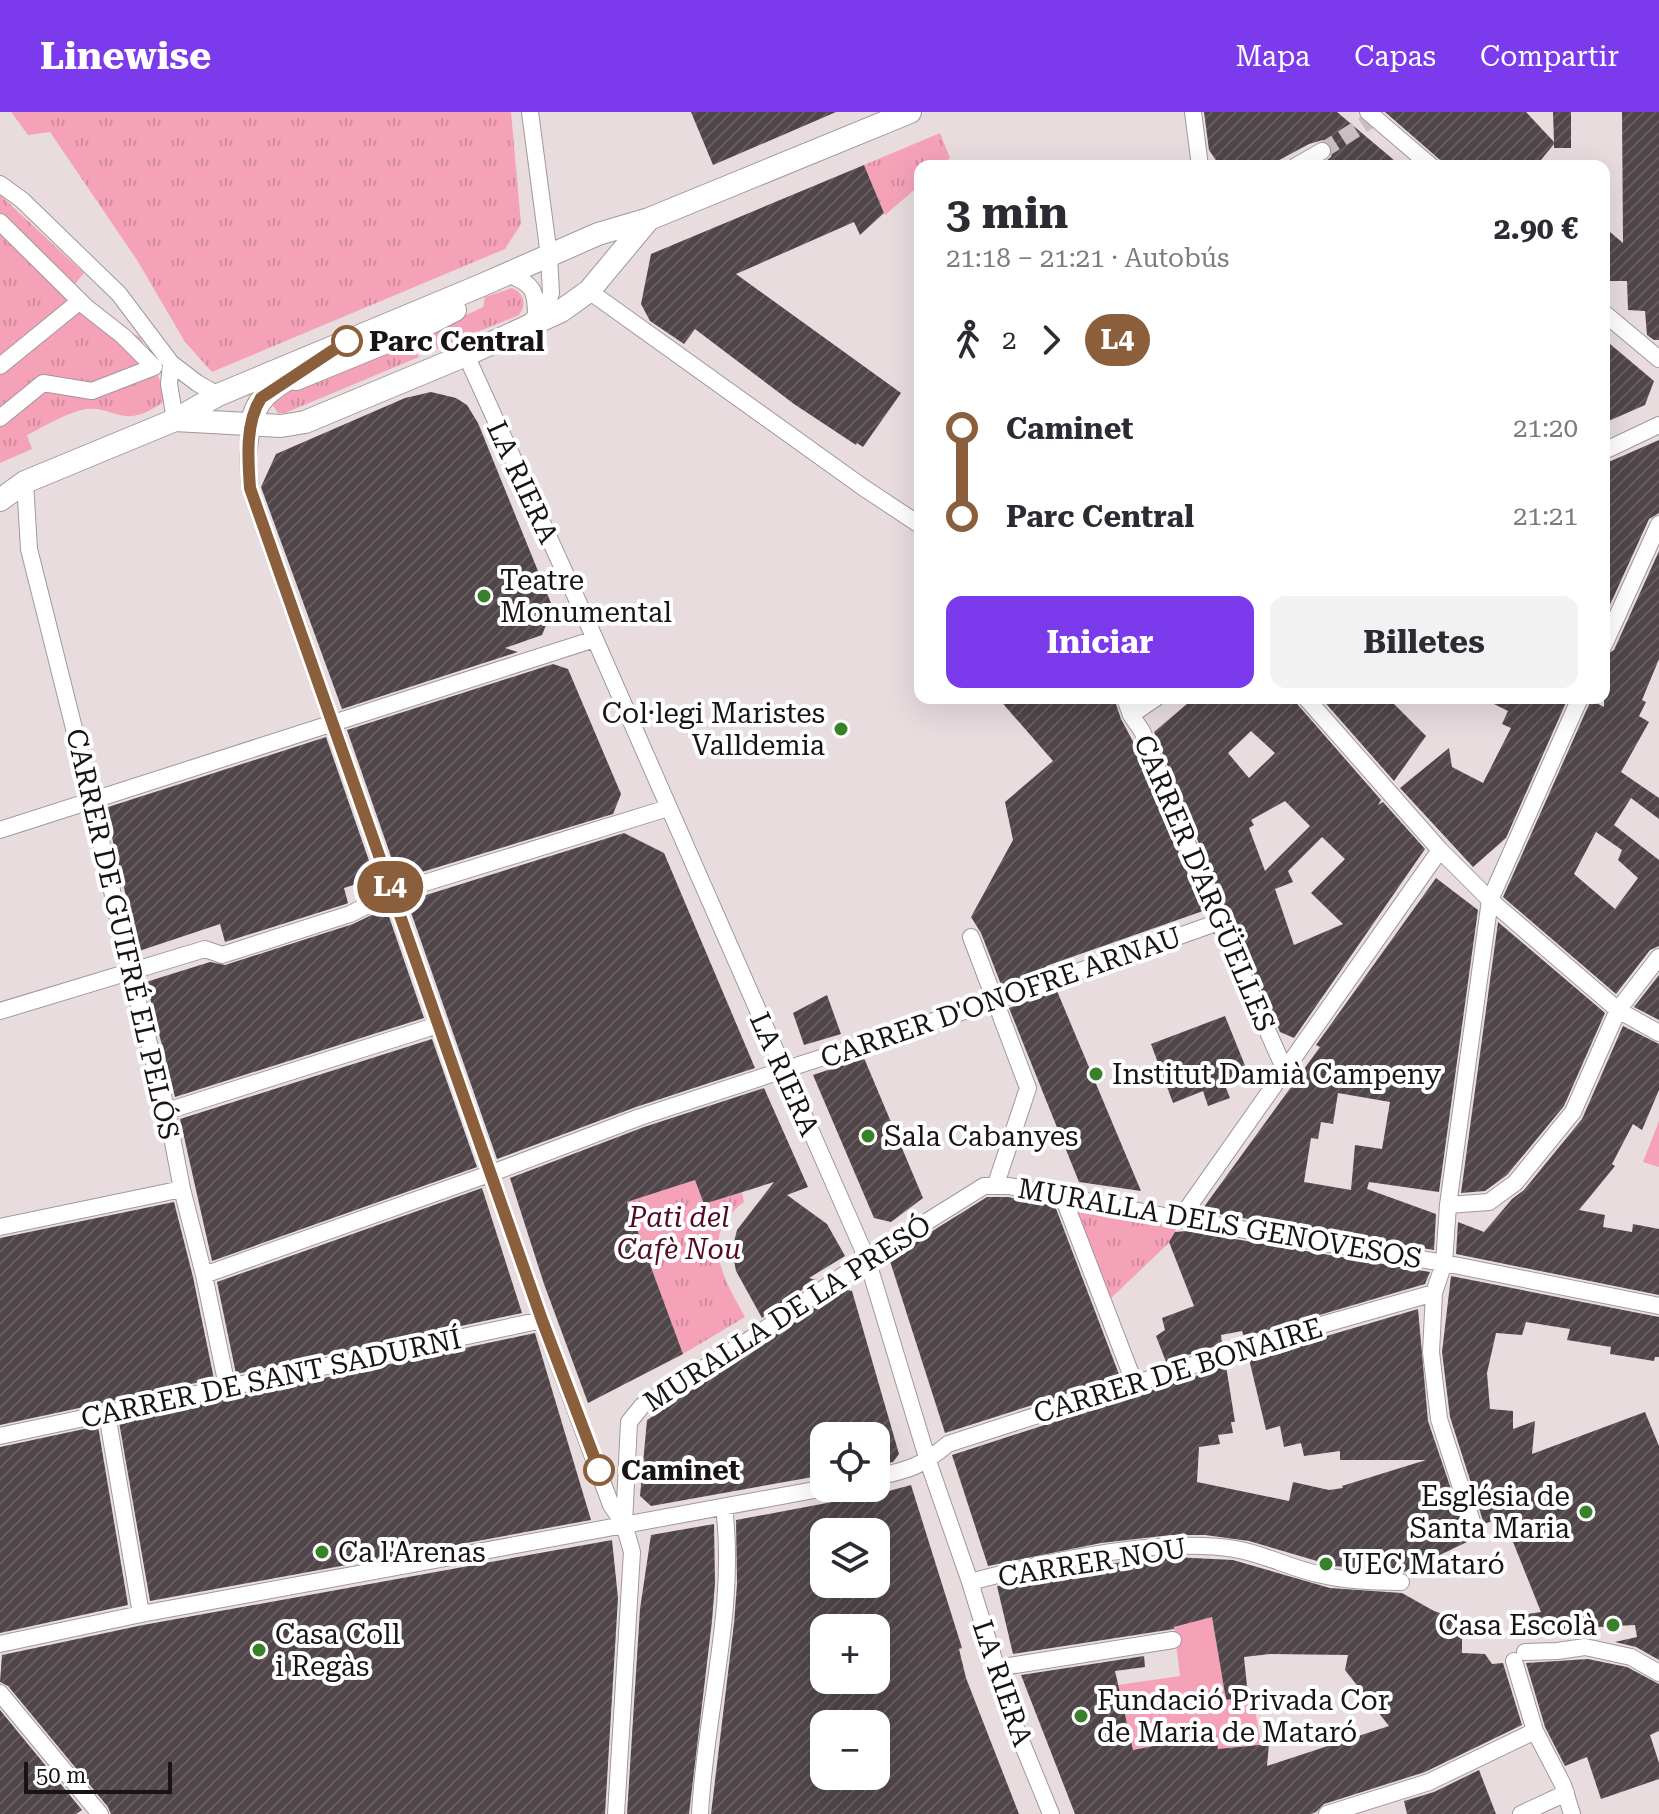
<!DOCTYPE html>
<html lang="es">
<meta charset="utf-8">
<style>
:root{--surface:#fff;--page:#f2f2f3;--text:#2b2b33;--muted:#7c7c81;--accent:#7c3aed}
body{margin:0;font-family:"Roboto Serif",serif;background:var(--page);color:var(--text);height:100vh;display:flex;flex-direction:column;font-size:30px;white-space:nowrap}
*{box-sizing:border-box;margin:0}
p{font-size:26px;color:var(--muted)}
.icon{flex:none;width:44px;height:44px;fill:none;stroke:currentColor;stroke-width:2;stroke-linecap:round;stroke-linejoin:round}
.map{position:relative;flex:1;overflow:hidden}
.side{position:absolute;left:914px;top:48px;width:696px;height:544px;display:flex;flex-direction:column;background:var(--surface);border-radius:16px;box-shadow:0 8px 32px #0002}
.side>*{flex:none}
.badge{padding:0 16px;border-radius:26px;font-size:28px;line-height:52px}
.controls{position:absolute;left:810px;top:1310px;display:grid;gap:16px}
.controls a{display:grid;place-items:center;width:80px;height:80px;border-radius:16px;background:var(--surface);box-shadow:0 8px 32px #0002;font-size:40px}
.scale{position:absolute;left:24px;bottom:20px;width:148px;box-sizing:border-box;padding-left:8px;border:4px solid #181415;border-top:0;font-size:22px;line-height:28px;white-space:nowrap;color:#181415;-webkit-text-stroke:6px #fff;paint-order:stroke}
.map>.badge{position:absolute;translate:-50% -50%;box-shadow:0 0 0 4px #fff}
.legs{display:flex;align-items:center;gap:12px;height:88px;padding:0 32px;font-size:26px}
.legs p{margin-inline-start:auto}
.overview{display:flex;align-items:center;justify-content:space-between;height:136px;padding:0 32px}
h1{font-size:44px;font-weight:700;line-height:60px}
.cta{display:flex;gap:16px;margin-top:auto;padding:16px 32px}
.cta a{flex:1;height:92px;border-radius:16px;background:var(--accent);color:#fff;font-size:32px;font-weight:700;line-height:92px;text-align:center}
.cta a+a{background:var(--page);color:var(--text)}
ul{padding:0 32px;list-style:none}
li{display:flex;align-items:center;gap:28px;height:88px;font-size:30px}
li i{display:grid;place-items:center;width:12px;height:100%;margin:0 10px;background:currentColor}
li i::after{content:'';width:20px;height:20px;margin:-10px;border:6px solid;border-radius:50%;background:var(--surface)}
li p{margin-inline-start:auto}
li:first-child i{background:linear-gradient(#0000 50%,currentColor 0)}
li:last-child i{background:linear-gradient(currentColor 50%,#0000 0)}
header{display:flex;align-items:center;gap:48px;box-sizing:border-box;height:112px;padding:0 40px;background:var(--accent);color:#fff}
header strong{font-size:38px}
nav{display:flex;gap:44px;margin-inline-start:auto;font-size:28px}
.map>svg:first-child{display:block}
.park{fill:url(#park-tufts)}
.pitch{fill:#f5a2b9}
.building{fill:url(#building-hatch);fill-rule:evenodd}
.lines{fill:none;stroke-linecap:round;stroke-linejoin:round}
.street-tunnel{stroke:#c9bec1;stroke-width:16;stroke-dasharray:16 8;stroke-linecap:butt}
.street-casing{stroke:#a29799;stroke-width:18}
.secondary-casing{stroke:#a29799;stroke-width:24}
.street{stroke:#fff;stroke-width:16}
.secondary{stroke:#fff;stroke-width:22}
.line-1-casing{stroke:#fff;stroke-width:18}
.line-1{stroke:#8b5e3c;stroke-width:12}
.stop-1-dot{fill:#fff;stroke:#8b5e3c;stroke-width:4}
.poi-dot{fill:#378129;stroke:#fff;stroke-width:3}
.labels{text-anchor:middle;stroke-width:8;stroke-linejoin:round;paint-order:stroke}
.stop-label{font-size:28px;font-weight:bold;fill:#181415;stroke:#fff;text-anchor:start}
.street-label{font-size:28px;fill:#181415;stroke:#fff}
.poi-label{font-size:28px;fill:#181415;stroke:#fff;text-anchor:start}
.park-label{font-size:28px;font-style:italic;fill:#520928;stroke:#fff}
</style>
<header>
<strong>Linewise</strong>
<nav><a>Mapa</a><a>Capas</a><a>Compartir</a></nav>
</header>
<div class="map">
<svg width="1659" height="1702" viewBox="0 0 1659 1702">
<defs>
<pattern id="park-tufts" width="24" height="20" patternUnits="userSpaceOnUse" patternTransform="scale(2)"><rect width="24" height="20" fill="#f5a2b9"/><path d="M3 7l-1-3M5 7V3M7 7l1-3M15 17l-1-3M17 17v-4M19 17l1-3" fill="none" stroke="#d18b9e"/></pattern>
<pattern id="building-hatch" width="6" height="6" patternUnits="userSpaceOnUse" patternTransform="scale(2)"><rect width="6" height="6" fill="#504649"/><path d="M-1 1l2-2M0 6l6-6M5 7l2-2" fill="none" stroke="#655d5f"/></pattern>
</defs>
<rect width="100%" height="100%" fill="#e8dcdf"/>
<!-- park -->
<path class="park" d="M 11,0 L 511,0 L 521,112 L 505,137 L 212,260 L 185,230 L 137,148 L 50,20 L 28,23 Z
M 940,21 L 950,46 L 941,54 L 920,54 L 920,73 L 885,103 L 864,53 Z
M 0,83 L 84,161 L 74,173 L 113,212 L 140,225 L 164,277 L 167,287 C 120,324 114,288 78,299 C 61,304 43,315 27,323 L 32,337 L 0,351 Z
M 512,176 C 524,181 527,192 519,203 L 433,238 L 426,222 L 483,195 L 485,185 Z
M 411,228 L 419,245 L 285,301 L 278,301 L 273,294 L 276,283 Z
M 695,1068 L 704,1092 L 742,1080 L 744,1090 C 697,1124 724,1167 745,1205 L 683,1242 L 627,1090 Z
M 1061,1093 L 1177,1115 L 1173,1127 L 1109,1188 Z"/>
<!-- pitch -->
<path class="pitch" d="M 1659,1009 L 1659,1055 L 1643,1050 Z
M 1212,1505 L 1226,1588 L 1253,1584 L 1261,1633 L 1218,1637 L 1215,1622 L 1133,1638 L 1118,1573 L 1180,1564 L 1174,1515 Z"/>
<!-- building -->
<path class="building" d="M 691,0 L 836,0 L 713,53 Z
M 1204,0 L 1337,0 L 1401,54 L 1323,54 L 1322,52 L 1331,45 L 1333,38 L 1331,33 L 1323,28 L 1309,32 L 1268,54 L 1220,54 L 1209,38 Z
M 1385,0 L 1526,0 L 1554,30 L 1553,0 L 1571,0 L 1571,36 L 1554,36 L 1554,32 L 1536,54 L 1447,54 Z
M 1622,0 L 1659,0 L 1659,228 L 1654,228 L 1647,223 L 1645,199 L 1628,198 L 1627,169 L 1604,169 L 1604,115 L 1623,131 Z
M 864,53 L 884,101 L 860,123 L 854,110 L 736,162 L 901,281 L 863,335 L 857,331 L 856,333 L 794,292 L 695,217 L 684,232 L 650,209 L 641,192 L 651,142 Z
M 1604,227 L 1654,269 L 1645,293 L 1604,311 Z
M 431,280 L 456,286 L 467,293 L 478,311 L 553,496 L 542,523 L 505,536 L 518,540 L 342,597 L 261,375 L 276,342 L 405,286 Z
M 1659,328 L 1659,401 L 1649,407 L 1604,506 L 1604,352 Z
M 1659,439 L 1659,547 L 1642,588 L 1646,590 L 1639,604 L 1649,610 L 1621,660 L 1659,686 L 1659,707 L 1631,686 L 1614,713 L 1659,748 L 1659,834 L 1650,838 L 1616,882 L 1503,785 L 1591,588 L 1604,595 L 1604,544 L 1614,538 ZM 1596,720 L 1622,738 L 1618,748 L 1638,766 L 1615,797 L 1574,762 Z
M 553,552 L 568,557 L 621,682 L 613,702 L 402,766 L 399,758 L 396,759 L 347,618 Z
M 998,586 L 1114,586 L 1121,607 L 1136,635 L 1203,799 L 1046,854 L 1048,859 L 1002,875 L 981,821 L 971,805 L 1013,728 L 1005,690 L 1053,649 Z
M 1194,586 L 1295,586 L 1298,593 L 1381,688 L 1378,693 L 1383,690 L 1425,737 L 1294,926 L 1280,920 L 1229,806 L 1154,620 ZM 1251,619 L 1275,641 L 1249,666 L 1228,641 ZM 1285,689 L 1310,714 L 1265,759 L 1249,716 L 1254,713 L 1251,708 ZM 1322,725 L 1345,747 L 1311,781 L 1343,812 L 1294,833 L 1275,777 L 1293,770 L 1288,759 Z
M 1321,586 L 1388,586 L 1426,624 L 1394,669 Z
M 1482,586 L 1568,586 L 1506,726 L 1473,755 L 1400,676 L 1449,636 L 1452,655 L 1483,671 L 1511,616 L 1502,612 L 1508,599 Z
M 326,625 L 375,766 L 344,776 L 348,791 L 346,792 L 225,830 L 220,812 L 139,839 L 105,696 Z
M 624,721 L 664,741 L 755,956 L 636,995 L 497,1047 L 407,789 Z
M 1436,766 L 1478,798 L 1439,1080 L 1369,1070 L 1367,1077 L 1436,1102 L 1434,1138 L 1201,1099 L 1320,935 L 1316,933 ZM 1338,981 L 1390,990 L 1382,1037 L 1355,1033 L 1351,1078 L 1304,1070 L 1311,1026 L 1318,1027 L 1321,1010 L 1333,1012 Z
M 386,796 L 424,906 L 175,985 L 146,870 L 210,850 L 225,853 L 353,812 Z
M 1498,810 L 1605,901 L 1564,994 L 1507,1063 L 1485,1079 L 1461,1081 Z
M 1659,863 L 1659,908 L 1634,895 Z
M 1057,879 L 1141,1079 L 1079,1070 L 1009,896 Z
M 827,883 L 841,922 L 804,933 L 793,901 Z
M 1225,904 L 1248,961 L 1224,971 L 1230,986 L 1208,994 L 1203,979 L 1173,991 L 1151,932 Z
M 1623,914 L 1659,932 L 1659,978 L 1642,1018 L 1633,1012 L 1612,1052 L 1615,1054 L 1579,1098 L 1605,1103 L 1603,1115 L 1632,1120 L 1633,1112 L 1659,1117 L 1659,1183 L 1456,1142 L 1458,1110 L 1484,1120 L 1512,1087 L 1524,1078 L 1582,1007 Z
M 432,927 L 477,1055 L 212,1149 L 180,1007 Z
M 864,946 L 923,1086 L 891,1110 L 874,1106 L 813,963 Z
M 764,976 L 808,1075 L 787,1083 L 827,1112 L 845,1144 L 809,1166 L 816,1168 L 762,1206 L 736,1159 L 732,1138 L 737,1118 L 774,1070 L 704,1092 L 695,1068 L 627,1090 L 683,1242 L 588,1291 L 544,1172 L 510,1066 L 644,1015 Z
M 482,1076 L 522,1201 L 236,1262 L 217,1170 Z
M 987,1085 L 1008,1085 L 1055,1094 L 1120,1265 L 945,1321 L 889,1146 Z
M 174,1090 L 193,1165 L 214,1267 L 0,1313 L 0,1126 Z
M 1187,1119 L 1430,1160 L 1425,1172 L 1244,1225 L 1242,1219 L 1221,1223 L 1222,1232 L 1166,1250 L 1156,1224 L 1165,1218 L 1162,1206 L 1194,1194 L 1169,1130 L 1175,1120 Z
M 1451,1164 L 1659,1205 L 1659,1245 L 1655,1245 L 1654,1249 L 1610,1242 L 1611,1235 L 1567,1228 L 1570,1217 L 1526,1210 L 1522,1223 L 1496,1221 L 1487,1261 L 1490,1297 L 1513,1299 L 1513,1317 L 1535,1309 L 1532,1342 L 1645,1300 L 1659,1334 L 1659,1548 L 1636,1535 L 1615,1530 L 1637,1525 L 1635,1513 L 1523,1519 L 1520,1503 L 1541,1500 L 1503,1405 L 1484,1412 L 1450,1305 L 1442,1240 Z
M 843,1177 L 852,1179 L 899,1342 L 893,1350 L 876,1354 L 876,1324 L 824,1324 L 824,1363 L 651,1394 L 640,1384 L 647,1308 Z
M 1418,1197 L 1428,1309 L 1468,1427 L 1467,1430 L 1404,1460 L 1334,1454 L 1249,1429 L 1205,1423 L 1171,1423 L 1101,1431 L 988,1454 L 952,1343 L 1226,1254 L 1235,1310 L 1231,1310 L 1233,1321 L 1218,1323 L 1220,1332 L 1199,1335 L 1197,1370 L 1289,1389 L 1293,1370 L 1329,1378 L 1343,1376 L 1342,1374 L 1426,1348 L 1340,1348 L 1340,1339 L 1304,1344 L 1301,1331 L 1284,1335 L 1280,1314 L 1266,1318 L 1249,1247 Z
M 535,1221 L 591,1408 L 150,1489 L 119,1310 Z
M 98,1314 L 128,1493 L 0,1521 L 0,1335 Z
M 911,1373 L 962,1536 L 959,1537 L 966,1566 L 1019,1702 L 711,1702 L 734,1511 L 737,1472 L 736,1408 L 864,1384 L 863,1386 ZM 824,1420 L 876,1420 L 876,1472 L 824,1472 ZM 824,1516 L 876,1516 L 876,1568 L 824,1568 ZM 824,1612 L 876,1612 L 876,1664 L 824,1664 Z
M 714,1412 L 715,1471 L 712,1509 L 689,1702 L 627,1702 L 640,1497 L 651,1423 Z
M 612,1428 L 618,1486 L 605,1702 L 111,1702 L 108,1695 L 8,1574 L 0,1570 L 2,1543 L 143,1513 Z
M 1173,1445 L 1233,1448 L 1330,1476 L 1402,1481 L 1434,1499 L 1492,1520 L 1462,1522 L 1462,1541 L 1485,1542 L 1492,1552 L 1503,1551 L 1522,1613 L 1425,1660 L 1324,1692 L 1316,1700 L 1311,1702 L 1075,1702 L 1021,1563 L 1144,1544 L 1145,1555 L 1115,1559 L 1133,1638 L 1216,1622 L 1218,1637 L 1269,1632 L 1267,1654 L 1389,1614 L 1345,1558 L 1348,1543 L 1270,1542 L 1244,1545 L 1248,1584 L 1226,1588 L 1212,1505 L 1174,1515 L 1174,1517 L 1013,1542 L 997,1474 L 1104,1452 Z
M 1588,1547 L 1627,1555 L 1659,1572 L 1659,1619 L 1650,1623 L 1659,1651 L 1659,1667 L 1601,1687 L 1587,1645 L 1565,1654 L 1545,1615 L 1526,1551 Z
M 0,1598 L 82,1698 L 76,1702 L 0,1702 Z
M 1479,1658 L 1496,1702 L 1407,1702 L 1404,1689 L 1434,1680 Z"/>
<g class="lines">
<!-- street-tunnel -->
<path class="street-tunnel" d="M 1322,39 L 1374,6"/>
<!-- street casing -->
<g class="street-casing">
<path id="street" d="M 530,0 L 549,144 L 551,181 L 547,194 L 532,208
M 1193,0 L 1200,54
M 1368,0 L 1431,54
M 1296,54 L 1322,39
M 0,72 L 22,88 L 119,182 L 171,251 L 197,271 L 218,283
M 0,110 L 86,195 L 123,224 L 154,255 L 92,279 L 43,271 L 0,306
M 508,162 C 534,173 536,178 536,205
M 589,179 L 864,376 L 920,413
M 1604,201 L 1659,247
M 466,243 L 595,527 L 867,1147 L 928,1349 L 970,1470 L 1013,1609 L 1051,1702
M 171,251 L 169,272 L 175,308
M 0,254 L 80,189
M 252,312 L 248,344 L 250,376 L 542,1208 L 611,1393 L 624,1412 L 632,1440 L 616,1702
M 1604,339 L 1659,313
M 25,370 L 29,437 L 92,688 L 130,860 L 167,999 L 182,1077 L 204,1163 L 227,1274
M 1604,533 L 1659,412
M 1125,586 L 1131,603 L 1142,619 L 1219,810 L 1284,956
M 1306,586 L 1440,738 L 1490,788 L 1618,898 L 1659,921
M 1131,603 L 1156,586
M 0,718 L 595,527
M 971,825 L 1028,976 L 996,1072
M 0,899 L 205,837 L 222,843 L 350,802 L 392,781 L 668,696
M 167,999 L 438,913
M 1063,1085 L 1134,1270
M 1448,1093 L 1489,1090 L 1515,1071 L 1573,1000 L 1618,898 L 1659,845
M 1180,1107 L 1440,738
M 0,1115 L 182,1077
M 204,1163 L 492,1061 L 640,1005 L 995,889 L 1219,810
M 107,1302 L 141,1502
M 0,1324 L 542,1208
M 876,1365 C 909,1358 922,1354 948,1332 L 1286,1223 L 1434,1181
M 624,1412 L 629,1310 L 642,1294 L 743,1232 L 867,1147 L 984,1074 L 1009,1074 L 1180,1107 L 1444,1151 L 1659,1194
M 1475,1419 L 1439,1307 L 1431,1240 L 1434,1181 L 1444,1151 L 1448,1093 L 1490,788 L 1580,586
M 970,1470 C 1045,1450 1159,1425 1235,1437 C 1265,1442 1292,1457 1322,1463 C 1348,1469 1375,1470 1401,1470
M 0,1532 L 141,1502 L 825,1376
M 1525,1540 L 1557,1539 L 1585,1535 L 1631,1545 L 1659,1561
M 1514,1549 L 1535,1619 L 1563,1673 L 1572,1702
M 996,1556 L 1173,1528
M 0,1581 L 100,1702
M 700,1702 C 705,1600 737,1497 724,1395
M 1327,1702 L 1429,1670 L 1535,1619
M 1521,1702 L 1566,1681"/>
</g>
<!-- secondary casing -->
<g class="secondary-casing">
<path id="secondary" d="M 296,267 L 416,218 L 455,198
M 175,308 L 281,314 L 305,310 L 466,243 L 561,199 L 589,179 L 649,107
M 252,312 C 255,284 277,274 299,260
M 0,388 L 25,370 L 175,308 L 218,283 L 482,173 L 598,122 L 649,107 L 910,0"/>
</g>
<!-- street -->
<use href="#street" class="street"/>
<!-- secondary -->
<use href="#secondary" class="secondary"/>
</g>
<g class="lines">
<!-- line-1 casing -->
<g class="line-1-casing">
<path id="line-1" d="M 347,229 L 261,286 C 245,311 248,347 250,376 L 542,1208 L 599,1358"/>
</g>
<!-- line-1 -->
<use href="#line-1" class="line-1"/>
</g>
<!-- markers -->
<g class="stop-1-dot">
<circle cx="347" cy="229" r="14"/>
<circle cx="599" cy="1358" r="14"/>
</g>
<g class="poi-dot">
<circle cx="484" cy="484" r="8"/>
<circle cx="841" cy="617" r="8"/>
<circle cx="1096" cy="962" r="8"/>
<circle cx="868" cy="1024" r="8"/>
<circle cx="1586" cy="1400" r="8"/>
<circle cx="322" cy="1440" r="8"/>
<circle cx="1326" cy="1452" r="8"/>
<circle cx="1613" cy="1513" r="8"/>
<circle cx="259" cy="1538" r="8"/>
<circle cx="1081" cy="1604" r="8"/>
</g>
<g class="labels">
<!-- stop labels -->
<g class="stop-label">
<text x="369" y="239">Parc Central</text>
<text x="621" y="1368">Caminet</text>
</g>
<!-- street labels -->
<g class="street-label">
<text transform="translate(523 370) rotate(65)" y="10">LA RIERA</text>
<text transform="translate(1205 771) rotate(67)" y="10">CARRER D'ARGÜELLES</text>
<text transform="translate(123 822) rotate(77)" y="10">CARRER DE GUIFRÉ EL PELÓS</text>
<text transform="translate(1001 885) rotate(-19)" y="10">CARRER D'ONOFRE ARNAU</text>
<text transform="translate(785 962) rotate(66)" y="10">LA RIERA</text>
<text transform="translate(1220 1111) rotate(10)" y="10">MURALLA DELS GENOVESOS</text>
<text transform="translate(787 1201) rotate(-33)" y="10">MURALLA DE LA PRESÓ</text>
<text transform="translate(1178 1258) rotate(-17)" y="10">CARRER DE BONAIRE</text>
<text transform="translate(271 1266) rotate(-12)" y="10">CARRER DE SANT SADURNÍ</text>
<text transform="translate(1092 1450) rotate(-9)" y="10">CARRER NOU</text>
<text transform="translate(1003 1571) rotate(71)" y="10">LA RIERA</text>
</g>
<!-- poi labels -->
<g class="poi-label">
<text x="500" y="478">Teatre<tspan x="500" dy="32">Monumental</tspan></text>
<text x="825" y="611" text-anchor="end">Col·legi Maristes<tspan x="825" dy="32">Valldemia</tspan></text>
<text x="1112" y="972">Institut Damià Campeny</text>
<text x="884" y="1034">Sala Cabanyes</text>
<text x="1570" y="1394" text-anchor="end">Església de<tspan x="1570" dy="32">Santa Maria</tspan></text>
<text x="338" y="1450">Ca l'Arenas</text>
<text x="1342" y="1462">UEC Mataró</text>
<text x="1597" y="1523" text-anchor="end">Casa Escolà</text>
<text x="275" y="1532">Casa Coll<tspan x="275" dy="32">i Regàs</tspan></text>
<text x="1097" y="1598">Fundació Privada Cor<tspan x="1097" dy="32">de Maria de Mataró</tspan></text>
</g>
<!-- park labels -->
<g class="park-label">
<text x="679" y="1115">Pati del<tspan x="679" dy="32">Cafè Nou</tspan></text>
</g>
</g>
</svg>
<div class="controls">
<a><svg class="icon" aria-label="locate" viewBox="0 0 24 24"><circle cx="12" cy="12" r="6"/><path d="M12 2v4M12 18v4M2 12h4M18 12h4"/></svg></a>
<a><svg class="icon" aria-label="layers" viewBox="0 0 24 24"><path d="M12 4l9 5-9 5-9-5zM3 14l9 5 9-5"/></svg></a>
<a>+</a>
<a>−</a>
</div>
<div class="scale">50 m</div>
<b class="badge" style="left:390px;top:775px;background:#8b5e3c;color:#fff">L4</b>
<section class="side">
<div class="overview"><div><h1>3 min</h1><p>21:18 – 21:21 · Autobús</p></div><b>2.90 €</b></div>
<div class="legs"><svg class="icon" aria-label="walk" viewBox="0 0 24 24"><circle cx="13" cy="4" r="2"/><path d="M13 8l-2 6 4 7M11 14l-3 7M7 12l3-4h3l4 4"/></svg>2<svg class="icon" aria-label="forward" viewBox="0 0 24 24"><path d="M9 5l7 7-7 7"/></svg><b class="badge" style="background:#8b5e3c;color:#fff">L4</b></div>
<ul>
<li><i style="color:#8b5e3c"></i><b>Caminet</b><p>21:20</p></li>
<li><i style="color:#8b5e3c"></i><b>Parc Central</b><p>21:21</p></li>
</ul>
<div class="cta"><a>Iniciar</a><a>Billetes</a></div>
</section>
</div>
